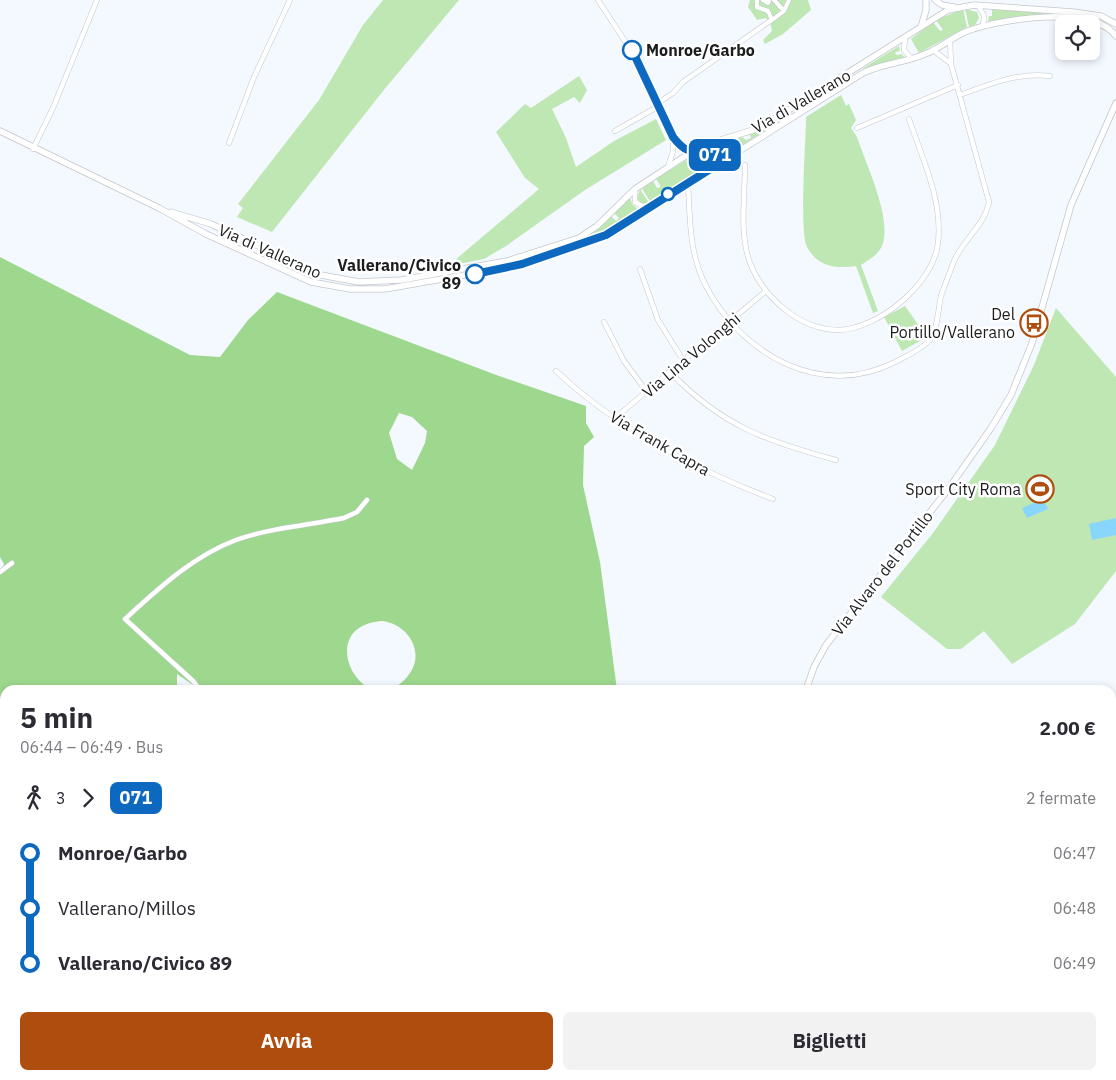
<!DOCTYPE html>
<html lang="it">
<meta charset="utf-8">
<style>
:root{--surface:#fff;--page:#f2f2f3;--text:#2b2b33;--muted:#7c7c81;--accent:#ae4d0d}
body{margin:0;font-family:"IBM Plex Sans",sans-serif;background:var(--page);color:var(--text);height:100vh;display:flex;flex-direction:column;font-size:19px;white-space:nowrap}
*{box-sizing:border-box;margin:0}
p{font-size:16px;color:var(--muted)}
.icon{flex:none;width:28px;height:28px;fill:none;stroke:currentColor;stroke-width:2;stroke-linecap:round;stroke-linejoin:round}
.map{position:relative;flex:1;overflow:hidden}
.panel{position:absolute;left:0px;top:685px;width:1116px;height:395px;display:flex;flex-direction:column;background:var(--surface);border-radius:15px 15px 0 0;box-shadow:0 2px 8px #0003}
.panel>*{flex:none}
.badge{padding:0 10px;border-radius:8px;font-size:18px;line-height:32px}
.fabs{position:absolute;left:1055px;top:15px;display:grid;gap:10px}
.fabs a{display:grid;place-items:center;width:45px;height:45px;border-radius:8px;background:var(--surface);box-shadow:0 2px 8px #0003;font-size:25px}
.map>.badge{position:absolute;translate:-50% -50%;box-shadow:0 0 0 2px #fff}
.legs{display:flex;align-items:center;gap:8px;height:55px;padding:0 20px;font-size:16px}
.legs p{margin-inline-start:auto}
.overview{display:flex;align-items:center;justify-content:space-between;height:85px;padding:0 20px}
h1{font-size:28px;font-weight:800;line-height:38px}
.button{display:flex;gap:10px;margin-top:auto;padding:10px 20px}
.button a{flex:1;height:58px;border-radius:8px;background:var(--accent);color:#fff;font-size:20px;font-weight:800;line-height:58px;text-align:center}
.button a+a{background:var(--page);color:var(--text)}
ul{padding:0 20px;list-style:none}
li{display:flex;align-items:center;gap:18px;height:55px;font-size:19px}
li i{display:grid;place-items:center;width:8px;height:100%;margin:0 6px;background:currentColor}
li i::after{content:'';width:12px;height:12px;margin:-6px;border:4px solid;border-radius:50%;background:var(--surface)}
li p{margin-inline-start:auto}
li:first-child i{background:linear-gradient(#0000 50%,currentColor 0)}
li:last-child i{background:linear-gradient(currentColor 50%,#0000 0)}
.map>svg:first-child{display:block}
.green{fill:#bee7b3}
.forest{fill:#9ed88e;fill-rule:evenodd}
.water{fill:#88d6fc}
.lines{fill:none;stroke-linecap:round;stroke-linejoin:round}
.pedestrian-casing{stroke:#c3c7cd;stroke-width:5}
.minor-casing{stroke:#c3c7cd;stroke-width:5.5}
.tertiary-casing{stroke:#c3c7cd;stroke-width:7}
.pedestrian{stroke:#fff;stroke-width:4}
.minor{stroke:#fff;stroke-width:4.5}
.tertiary{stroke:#fff;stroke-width:5.5}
.line-1-casing{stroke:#fff;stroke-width:11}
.line-1{stroke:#0c69bf;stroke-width:8}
.stop-1-dot{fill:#fff;stroke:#0c69bf;stroke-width:2.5}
.labels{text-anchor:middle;stroke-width:5;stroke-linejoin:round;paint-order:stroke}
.stop-label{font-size:16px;font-weight:bold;fill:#1c1d1f;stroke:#fff;text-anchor:start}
.street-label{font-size:16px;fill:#1c1d1f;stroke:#fff}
.poi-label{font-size:16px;fill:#1c1d1f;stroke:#fff;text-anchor:end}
</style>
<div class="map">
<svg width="1116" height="1080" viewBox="0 0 1116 1080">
<rect width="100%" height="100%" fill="#f4f8ff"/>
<!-- green -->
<path class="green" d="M 383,0 L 459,0 L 383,91 L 272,232 L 237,217 L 243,208 L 238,204 L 319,100 L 363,25 Z
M 750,0 L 808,0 L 811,10 L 783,34 L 765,44 L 763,40 L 772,31 L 770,21 L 765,18 L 757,20 L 748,7 Z
M 963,9 L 967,27 L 919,53 L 911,39 L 933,22 L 940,31 L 943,30 L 936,20 Z
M 965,9 L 977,12 L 979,18 L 975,25 L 969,27 Z
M 992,9 L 1047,13 L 1047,14 L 988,21 L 989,16 L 992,16 Z
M 899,46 L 900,51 L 895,52 L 896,55 L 902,54 L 904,57 L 862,69 Z
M 579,76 L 587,90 L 580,103 L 574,97 L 552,109 L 566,138 L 576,167 L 614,141 L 656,119 L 666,140 L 585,190 L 506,246 L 484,259 L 448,266 L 539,189 L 525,178 L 496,132 L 525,104 L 531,108 Z
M 841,95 L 846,106 L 849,104 L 856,120 L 851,128 L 857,137 C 866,164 891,216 883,243 C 880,254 870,259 861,265 L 878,311 L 873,313 L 856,266 C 836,269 818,267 807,247 C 799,230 806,141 806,117 Z
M 782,120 L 719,159 L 713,146 L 742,137 L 746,140 L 751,138 L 750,135 L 746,136 Z
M 699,152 L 707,166 L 650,201 L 642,189 L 653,181 L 657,188 L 661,187 L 656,179 Z
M 640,189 L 649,203 L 641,203 L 637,199 Z
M 630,197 L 632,204 L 639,210 L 609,229 L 581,241 L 596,231 L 611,216 L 616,221 L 619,218 L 614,213 Z
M 905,306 L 927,337 L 902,351 L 884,317 Z
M 1056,308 L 1116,377 L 1116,571 L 1075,624 L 1012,664 L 984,631 L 961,649 L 947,649 L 881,597 L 933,533 L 995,445 L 1034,365 Z"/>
<!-- forest -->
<path class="forest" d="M 0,257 L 190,355 L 220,357 L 248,320 L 277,292 L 499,376 L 586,406 L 586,423 L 594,437 L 584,446 L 583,485 L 600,562 L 617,690 L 200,690 L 177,674 L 177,690 L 60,690 C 42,681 25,690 5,690 L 5,1013 L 0,1014 L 0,573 L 4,564 L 0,557 ZM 399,413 L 412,417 L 427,431 L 425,443 L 412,470 L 397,459 L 389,433 ZM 382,621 C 409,624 427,654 407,677 C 365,727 310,626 382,621 Z"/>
<!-- water -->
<path class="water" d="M 1043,499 L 1048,509 L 1027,518 L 1022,508 Z
M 1116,518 L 1116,535 L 1092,540 L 1089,524 Z"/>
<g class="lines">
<!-- pedestrian casing -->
<g class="pedestrian-casing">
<path id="pedestrian" d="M 757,0 L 757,7 L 768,11 L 772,20 L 770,21
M 763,0 L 768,3 L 769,0
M 774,0 L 784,11
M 772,20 L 784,11 L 789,0"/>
</g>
<!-- minor casing -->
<g class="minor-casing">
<path id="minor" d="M 598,0 L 634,55 L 673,137 L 683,148 L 693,151
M 978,5 L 984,16 L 983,26
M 905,38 L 904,50 L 911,58
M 933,50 L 950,63
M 960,95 C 990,84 1018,72 1050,76
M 658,103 L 673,93 L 683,82 L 770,21
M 857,128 L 958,85
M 615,131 L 659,106
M 229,143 L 254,77 L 290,0
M 705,145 L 714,154 L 715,165
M 33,149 L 53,108 L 97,0
M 745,165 C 745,197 739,233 750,263 C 764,298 800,330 839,330 C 879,329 934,283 938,243 C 943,200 922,158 909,119
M 668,167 L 673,151 L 673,138
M 688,183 C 690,218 689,254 706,286 C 741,354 821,400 895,362 C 906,356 921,350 930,340 C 938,329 938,309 941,296 C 945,284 950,272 954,261 C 963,240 985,225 989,202 L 951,64 L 950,40
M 635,190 L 635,202 L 646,208
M 640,269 L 658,320 L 683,360
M 604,322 L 624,361 L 647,392
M 556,371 C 617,428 696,470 773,499
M 670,372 C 722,426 766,441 836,460
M 615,418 L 766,291
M 0,572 L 12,563
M 200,690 L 193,681 L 125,619 C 158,589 193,556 236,540 C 270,528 309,525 344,518 L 357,512 L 367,500
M 1111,935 L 1116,936"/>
</g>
<!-- tertiary casing -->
<g class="tertiary-casing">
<path id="tertiary" d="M 935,0 L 942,5 L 954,7
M 921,27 L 926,10 L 926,0
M 0,131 L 159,208 L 206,234 L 311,282 L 350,289 L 385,289 L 505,268 L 606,235 L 863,73 C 883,63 905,63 925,54 C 939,49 951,38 965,32 C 997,19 1093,4 1116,36
M 171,212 L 211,224 L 321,275 L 359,282 L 401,280 L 507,261 L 579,238 L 597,226 L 635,189 L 693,151 L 711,143 L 753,130 L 776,118 L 948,10 L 974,5 L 1073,12 L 1101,16 L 1116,24
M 806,690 L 814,667 L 826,645 L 949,488 L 991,428 L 1011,395 L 1032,343 L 1071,205 L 1116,103
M 616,1080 L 618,1075"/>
</g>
<!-- pedestrian -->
<use href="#pedestrian" class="pedestrian"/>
<!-- minor -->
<use href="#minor" class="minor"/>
<!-- tertiary -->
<use href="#tertiary" class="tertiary"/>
</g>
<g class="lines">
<!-- line-1 casing -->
<g class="line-1-casing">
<path id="line-1" d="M 475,274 L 522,264 L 606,235 L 715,166 L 714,154 L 705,145 C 688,153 685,152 673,137 L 632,50"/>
</g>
<!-- line-1 -->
<use href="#line-1" class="line-1"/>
</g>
<!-- icons -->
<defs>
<g id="bus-ring" transform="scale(1.4375)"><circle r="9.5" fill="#fff" stroke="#ae4d0d" stroke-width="1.5"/><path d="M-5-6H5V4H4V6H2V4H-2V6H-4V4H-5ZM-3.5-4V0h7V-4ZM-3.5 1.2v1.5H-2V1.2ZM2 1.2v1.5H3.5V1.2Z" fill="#ae4d0d"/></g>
<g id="stadium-ring" transform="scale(1.4375)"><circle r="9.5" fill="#fff" stroke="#ae4d0d" stroke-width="1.5"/><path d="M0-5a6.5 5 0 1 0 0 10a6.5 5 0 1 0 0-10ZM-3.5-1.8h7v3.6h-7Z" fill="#ae4d0d"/></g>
</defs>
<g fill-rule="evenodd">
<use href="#bus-ring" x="1034" y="323"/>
<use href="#stadium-ring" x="1040" y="489"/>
</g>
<!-- markers -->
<g class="stop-1-dot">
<circle cx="632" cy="50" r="9"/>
<circle cx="668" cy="194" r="6"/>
<circle cx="475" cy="274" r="9"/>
</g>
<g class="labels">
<!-- stop labels -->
<g class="stop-label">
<text x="646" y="56">Monroe/Garbo</text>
<text x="461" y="271" text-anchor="end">Vallerano/Civico<tspan x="461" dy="18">89</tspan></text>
</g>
<!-- street labels -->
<g class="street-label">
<text transform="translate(801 101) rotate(-30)" y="6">Via di Vallerano</text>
<text transform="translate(270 251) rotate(24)" y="6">Via di Vallerano</text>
<text transform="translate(691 355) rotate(-40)" y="6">Via Lina Volonghi</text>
<text transform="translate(660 443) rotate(30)" y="6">Via Frank Capra</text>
<text transform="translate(882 573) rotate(-52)" y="6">Via Alvaro del Portillo</text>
</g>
<!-- poi labels -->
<g class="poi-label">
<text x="1015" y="320">Del<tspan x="1015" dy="18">Portillo/Vallerano</tspan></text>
<text x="1021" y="495">Sport City Roma</text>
</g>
</g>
</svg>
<div class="fabs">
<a><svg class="icon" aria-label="locate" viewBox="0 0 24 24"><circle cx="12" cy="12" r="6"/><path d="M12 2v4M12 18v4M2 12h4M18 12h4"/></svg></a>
</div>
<b class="badge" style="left:715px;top:155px;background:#0c69bf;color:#fff">071</b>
<section class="panel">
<div class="overview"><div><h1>5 min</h1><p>06:44 – 06:49 · Bus</p></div><b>2.00 €</b></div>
<div class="legs"><svg class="icon" aria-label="walk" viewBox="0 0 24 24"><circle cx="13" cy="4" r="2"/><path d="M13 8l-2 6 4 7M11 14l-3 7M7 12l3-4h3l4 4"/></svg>3<svg class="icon" aria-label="forward" viewBox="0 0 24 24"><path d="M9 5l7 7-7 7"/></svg><b class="badge" style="background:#0c69bf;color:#fff">071</b><p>2 fermate</p></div>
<ul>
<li><i style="color:#0c69bf"></i><b>Monroe/Garbo</b><p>06:47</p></li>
<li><i style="color:#0c69bf"></i><span>Vallerano/Millos</span><p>06:48</p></li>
<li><i style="color:#0c69bf"></i><b>Vallerano/Civico 89</b><p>06:49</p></li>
</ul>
<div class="button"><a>Avvia</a><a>Biglietti</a></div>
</section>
</div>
